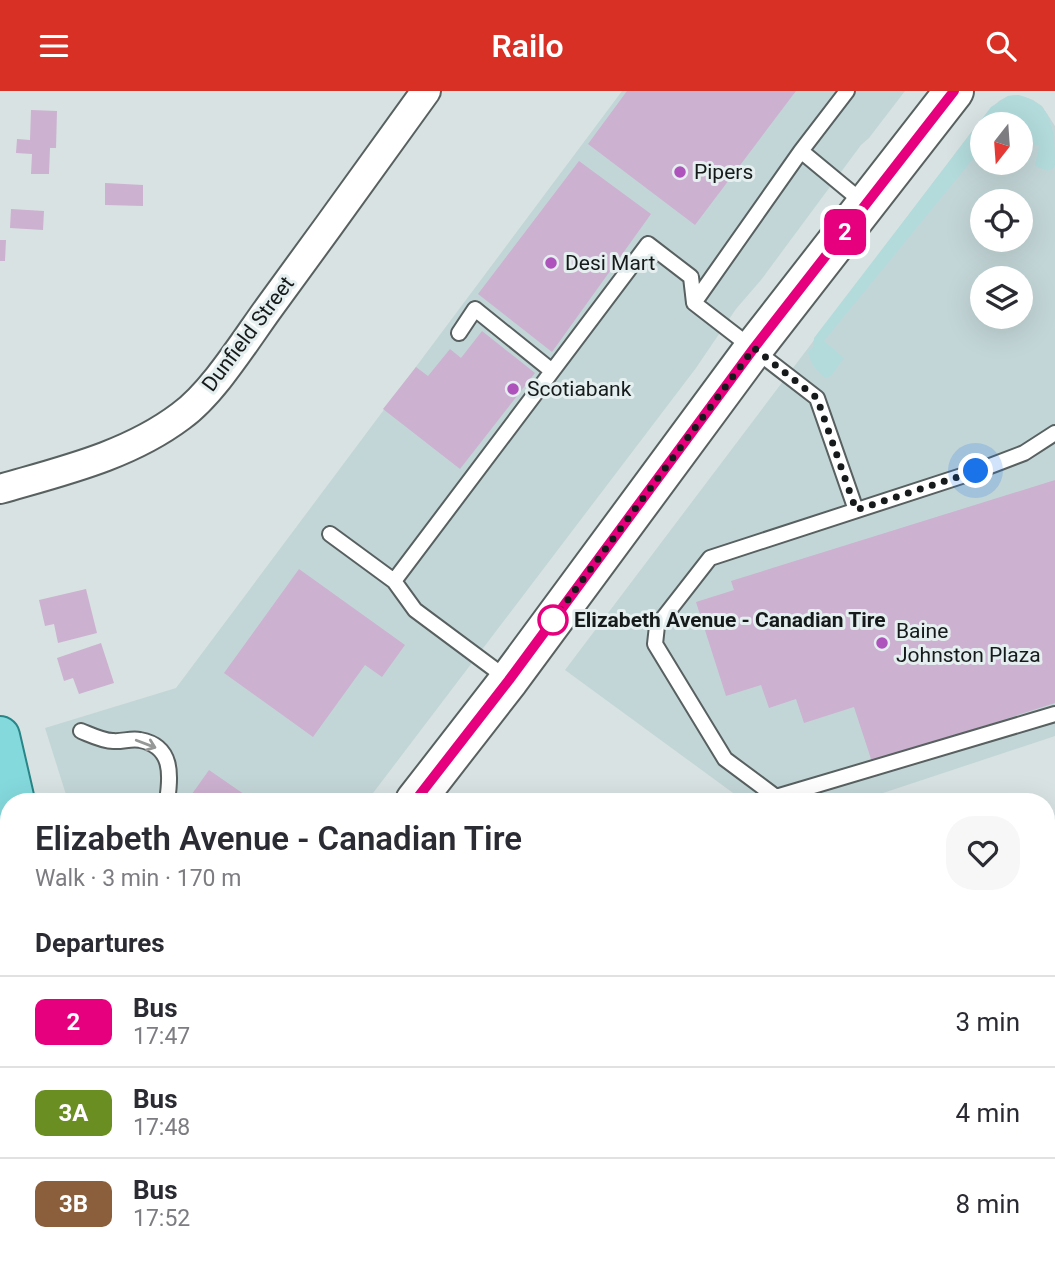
<!DOCTYPE html>
<meta charset="utf-8">
<style>
:root{--surface:#fff;--page:#f7f7f7;--text:#2b2b33;--muted:#7c7c81;--line:#e1e1e2;--accent:#d93025}
body{margin:0;font-family:Roboto,sans-serif;background:var(--page);color:var(--text);height:100vh;display:flex;flex-direction:column;font-size:26px;white-space:nowrap}
*{box-sizing:border-box;margin:0}
p{font-size:23px;color:var(--muted)}
.icon{flex:none;width:38px;height:38px;fill:none;stroke:currentColor;stroke-width:2;stroke-linecap:round;stroke-linejoin:round}
.map{position:relative;flex:1;overflow:hidden}
.side{position:absolute;left:0px;top:702px;width:1055px;height:471px;display:flex;flex-direction:column;background:var(--surface);border-radius:28px 28px 0 0;box-shadow:0 7px 28px #0002}
.side>*{flex:none}
.badge{padding:0 14px;border-radius:10px;font-size:24px;line-height:46px}
.needle{width:46px;rotate:197deg}
.controls{position:absolute;left:970px;top:21px;display:grid;gap:14px}
.controls a{display:grid;place-items:center;width:63px;height:63px;border-radius:50%;background:var(--surface);box-shadow:0 7px 28px #0002;font-size:35px}
.you{position:absolute;width:35px;height:35px;margin:-18px;border:5px solid #fff;border-radius:50%;background:#1a73e8;box-shadow:0 0 0 10px #1a73e833}
.map>.badge{position:absolute;translate:-50% -50%;box-shadow:0 0 0 4px #fff}
h2{padding:0 35px;font-size:26px;line-height:63px}
.round{display:grid;place-items:center;flex:none;width:74px;height:74px;border-radius:28px;background:var(--page)}
.head{display:flex;align-items:center;justify-content:space-between;height:119px;padding:0 35px}
h1{font-size:33px;font-weight:600;line-height:52px}
ul{padding:0;list-style:none}
li{display:flex;align-items:center;gap:21px;height:91px;padding:0 35px;border-top:2px solid var(--line)}
li div{flex:1}
li b{display:block;font-size:26px}
li em{font-style:normal}
li .badge{min-width:77px;font-weight:700;text-align:center}
header{display:flex;justify-content:space-between;align-items:center;height:91px;padding:0 35px;background:var(--accent);color:#fff;font-size:32px;font-weight:600}
.map>svg:first-child{display:block}
.built{fill:#c3d6d7;fill-rule:evenodd}
.green{fill:#b3dbdc}
.building{fill:#ccb1d0}
.lines{fill:none;stroke-linecap:round;stroke-linejoin:round}
.service-casing{stroke:#586060;stroke-width:18}
.minor-casing{stroke:#586060;stroke-width:32}
.secondary-casing{stroke:#586060;stroke-width:42}
.primary-casing{stroke:#288588;stroke-width:42}
.service{stroke:#fff;stroke-width:14}
.minor{stroke:#fff;stroke-width:28}
.secondary{stroke:#fff;stroke-width:38}
.primary{stroke:#84d9dc;stroke-width:38}
.oneway{stroke:#969898}
.line-casing{stroke:#fff;stroke-width:16}
.line{stroke:#e6007e;stroke-width:10}
.walk{stroke:#161a1a;stroke-width:7;stroke-dasharray:0 12.6}
.poi-dot{fill:#ae52bc;stroke:#e5efef;stroke-width:2.5}
.stop-dot{fill:#fff;stroke:#e6007e;stroke-width:3.5}
.labels{text-anchor:middle;stroke-width:6;stroke-linejoin:round;paint-order:stroke}
.poi-label{font-size:21px;fill:#161a1a;stroke:#e5efef;text-anchor:start}
.street-label{font-size:21px;fill:#161a1a;stroke:#e5efef}
.stop-label{font-size:21px;font-weight:bold;fill:#161a1a;stroke:#e5efef;text-anchor:start}
</style>
<header><svg class="icon" aria-label="menu" viewBox="0 0 24 24"><path d="M4 6h16M4 12h16M4 18h16"/></svg>Railo<svg class="icon" aria-label="search" viewBox="0 0 24 24"><circle cx="10" cy="10" r="6"/><path d="M15 15l6 6"/></svg></header>
<div class="map">
<svg width="1055" height="1171" viewBox="0 0 1055 1171">
<rect width="100%" height="100%" fill="#d8e2e2"/>
<!-- built -->
<path class="built" d="M 622,0 L 905,0 L 869,47 L 861,54 L 761,189 L 736,218 L 696,277 L 367,710 L 68,710 L 45,637 L 176,597 Z
M 1018,4 L 1033,9 L 1042,15 L 1055,35 L 1055,645 L 859,710 L 744,710 L 565,579 L 975,36 L 999,10 L 1008,5 ZM 982,33 L 1020,33 L 1020,72 L 982,72 ZM 982,110 L 1020,110 L 1020,149 L 982,149 ZM 982,187 L 1020,187 L 1020,226 L 982,226 Z
M 115,1164 L 330,1164 L 330,1171 L 116,1171 Z"/>
<!-- green -->
<path class="green" d="M 1018,4 C 1055,12 1055,43 1055,76 L 1048,80 L 1035,75 L 1039,55 L 1020,49 L 1020,33 L 982,33 L 982,57 L 824,250 L 844,267 L 831,285 L 825,287 C 815,279 810,272 808,260 L 813,257 L 814,247 L 991,16 L 1008,5 Z
M 0,989 L 9,1002 L 9,1161 L 0,1124 Z"/>
<!-- building -->
<path class="building" d="M 627,0 L 796,0 L 695,134 L 588,53 Z
M 31,19 L 57,20 L 56,57 L 50,57 L 49,83 L 31,83 L 32,63 L 16,62 L 17,48 L 30,49 Z
M 579,70 L 651,123 L 552,261 L 478,203 Z
M 105,92 L 143,94 L 143,115 L 105,114 Z
M 11,118 L 44,120 L 43,139 L 10,137 Z
M 0,149 L 6,149 L 5,170 L 0,170 Z
M 482,240 L 535,282 L 460,378 L 383,318 L 416,276 L 428,285 L 450,258 L 461,267 Z
M 1055,389 L 1055,612 L 872,671 L 854,616 L 804,632 L 796,608 L 769,617 L 761,594 L 726,605 L 696,511 L 734,499 L 731,490 Z
M 299,478 L 405,554 L 382,586 L 365,574 L 313,646 L 224,582 Z
M 86,498 L 97,542 L 58,552 L 54,533 L 45,535 L 39,509 Z
M 101,552 L 114,592 L 79,603 L 73,587 L 64,590 L 57,567 Z
M 209,679 L 251,708 L 249,710 L 187,710 Z
M 1055,1144 L 1055,1171 L 1036,1171 L 1035,1164 L 1046,1164 L 1046,1145 Z"/>
<g class="lines">
<!-- service casing -->
<g class="service-casing">
<path id="service" d="M 801,60 L 865,113
M 694,212 L 801,60 L 847,0
M 459,242 L 475,218 L 552,280
M 1055,342 L 1024,362 L 977,380 L 710,467 L 657,535 L 655,553 L 725,668 L 776,706 L 1055,623
M 330,443 L 394,490 L 415,519 L 509,589
M 394,490 L 648,153 L 691,186 L 694,212 L 817,307 L 856,419
M 81,640 C 91,644 103,650 113,650 C 122,651 131,647 140,649 C 173,655 171,684 167,710"/>
</g>
<!-- minor casing -->
<g class="minor-casing">
<path id="minor" d="M 0,398 C 62,380 128,365 181,325 C 214,301 246,248 271,214 C 323,143 375,71 426,0
M 1046,808 L 1055,805
M 0,900 L 9,899
M 1046,1088 L 1055,1086
M 881,1164 L 882,1171
M 571,1171 L 621,1164"/>
</g>
<!-- secondary casing -->
<g class="secondary-casing">
<path id="secondary" d="M 415,710 L 509,589 L 754,257 L 954,0"/>
</g>
<!-- primary casing -->
<g class="primary-casing">
<path id="primary" d="M 0,645 L 15,710
M 0,766 L 0,742 L 9,720
M 0,962 L 9,970
M 81,1164 L 82,1171"/>
</g>
<!-- service -->
<use href="#service" class="service"/>
<!-- minor -->
<use href="#minor" class="minor"/>
<!-- secondary -->
<use href="#secondary" class="secondary"/>
<!-- primary -->
<use href="#primary" class="primary"/>
</g>
<!-- one-way arrows -->
<defs><path id="oneway-shaft" d="M-6 0H5M1.5-3L5.5 0L1.5 3" fill="none" stroke-width="1.6" stroke-linecap="round" stroke-linejoin="round" transform="scale(1.75)"/></defs>
<use class="oneway" href="#oneway-shaft" transform="translate(146 653) rotate(21)"/>
<g class="lines">
<!-- line casing -->
<g class="line-casing">
<path id="line" d="M 415,710 L 509,589 L 754,257 L 954,0"/>
</g>
<!-- line -->
<use href="#line" class="line"/>
<!-- walk -->
<path class="walk" d="M 553,529 L 754,257 L 817,307 L 856,419 L 976,380"/>
</g>
<!-- markers -->
<g class="poi-dot">
<circle cx="680" cy="81" r="7"/>
<circle cx="551" cy="172" r="7"/>
<circle cx="513" cy="298" r="7"/>
<circle cx="882" cy="552" r="7"/>
</g>
<circle class="stop-dot" cx="553" cy="529" r="14"/>
<g class="labels">
<!-- poi labels -->
<g class="poi-label">
<text x="694" y="88">Pipers</text>
<text x="565" y="179">Desi Mart</text>
<text x="527" y="305">Scotiabank</text>
<text x="896" y="547">Baine<tspan x="896" dy="24">Johnston Plaza</tspan></text>
</g>
<!-- street labels -->
<g class="street-label">
<text transform="translate(248 243) rotate(-53)" y="7">Dunfield Street</text>
</g>
<!-- stop labels -->
<g class="stop-label">
<text x="574" y="536">Elizabeth Avenue - Canadian Tire</text>
</g>
</g>
</svg>
<div class="controls">
<a><svg class="needle" viewBox="-14 -14 28 28"><path d="M0-13l5 13h-10z" fill="#e53935"/><path d="M0 13l5-13h-10z" fill="#7c7c81"/></svg></a>
<a><svg class="icon" aria-label="locate" viewBox="0 0 24 24"><circle cx="12" cy="12" r="6"/><path d="M12 2v4M12 18v4M2 12h4M18 12h4"/></svg></a>
<a><svg class="icon" aria-label="layers" viewBox="0 0 24 24"><path d="M12 4l9 5-9 5-9-5zM3 14l9 5 9-5"/></svg></a>
</div>
<div class="you" style="left:976px;top:380px"></div>
<b class="badge" style="left:845px;top:141px;background:#e6007e;color:#fff">2</b>
<section class="side">
<div class="head"><div><h1>Elizabeth Avenue - Canadian Tire</h1><p>Walk · 3 min · 170 m</p></div><a class="round"><svg class="icon" aria-label="heart" viewBox="0 0 24 24"><path d="M12 20l-8-8c-3-5 5-10 8-4 3-6 11-1 8 4z"/></svg></a></div>
<h2>Departures</h2>
<ul>
<li><span class="badge" style="background:#e6007e;color:#fff">2</span><div><b>Bus</b><p>17:47</p></div><em>3 min</em></li>
<li><span class="badge" style="background:#6b8e23;color:#fff">3A</span><div><b>Bus</b><p>17:48</p></div><em>4 min</em></li>
<li><span class="badge" style="background:#8b5e3c;color:#fff">3B</span><div><b>Bus</b><p>17:52</p></div><em>8 min</em></li>
</ul>
</section>
</div>
